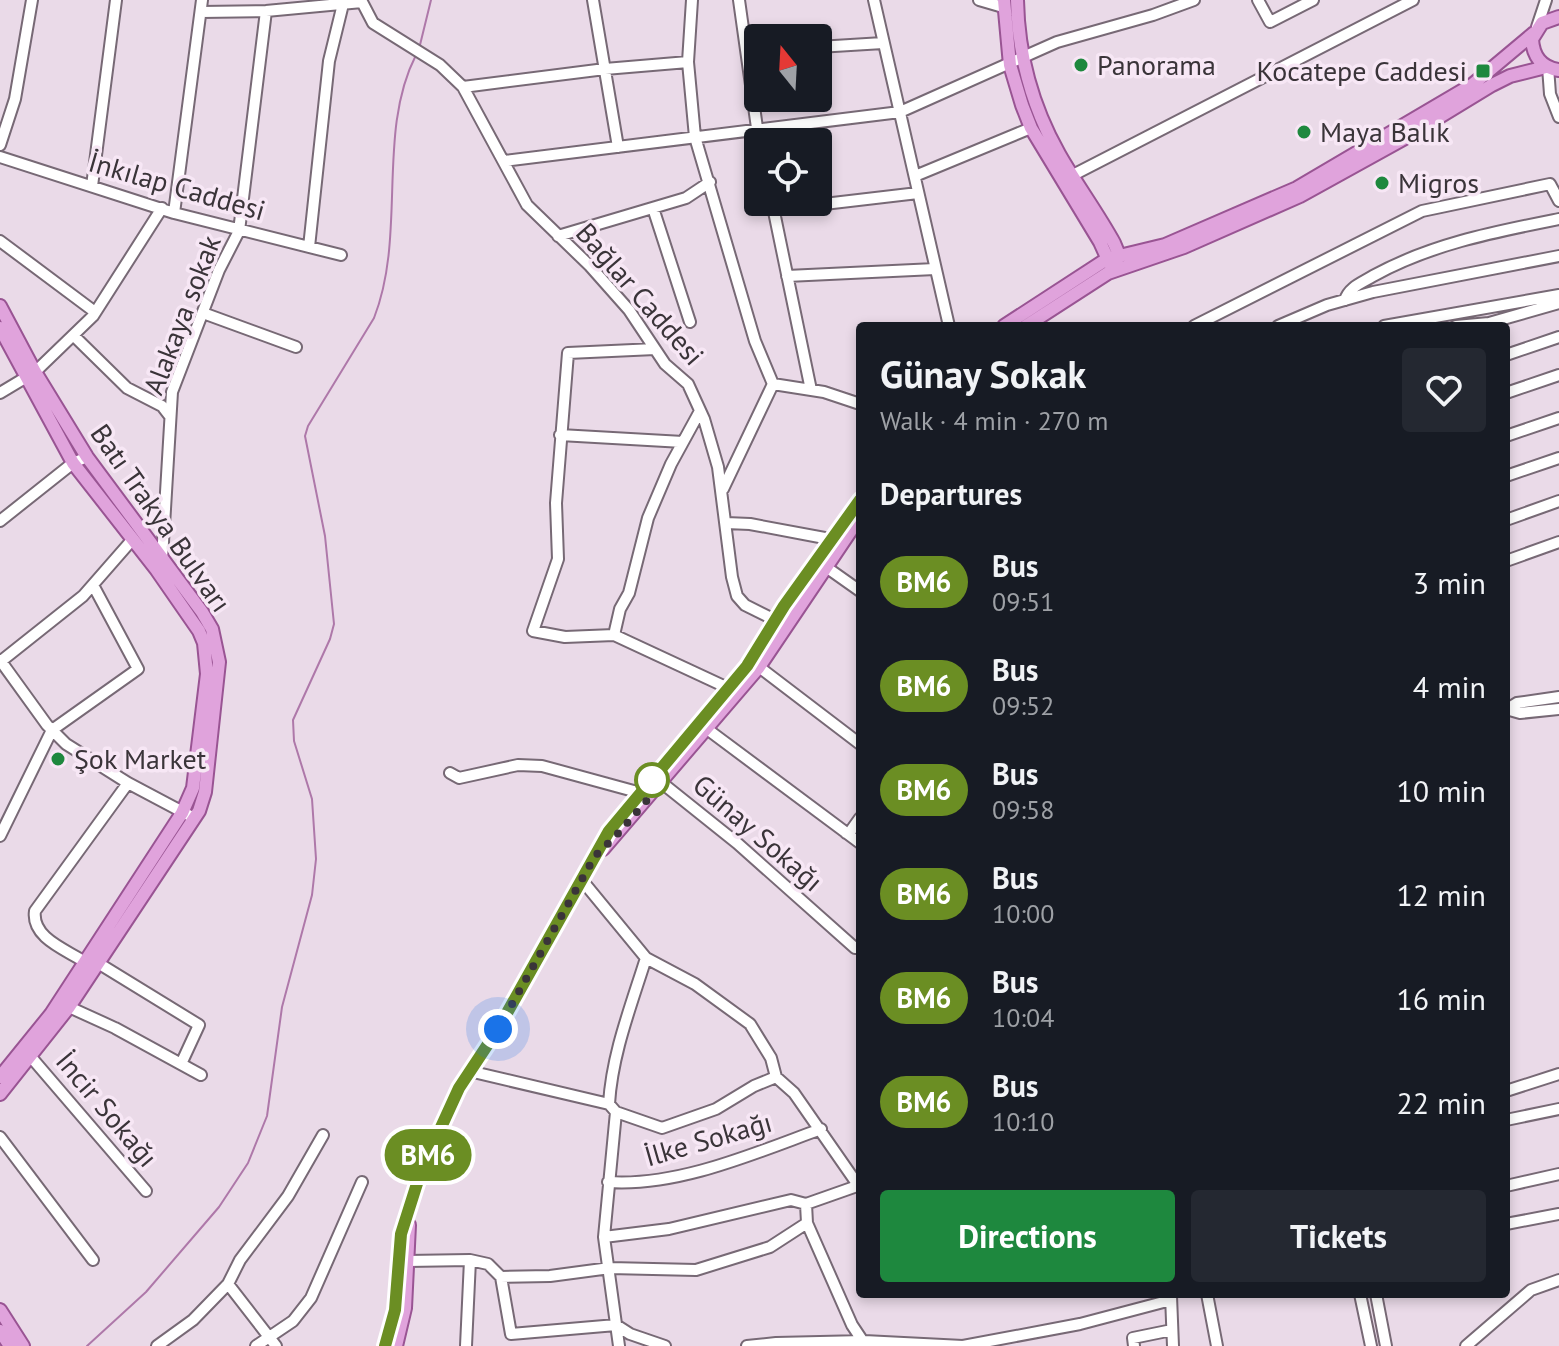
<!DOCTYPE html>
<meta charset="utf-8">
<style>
:root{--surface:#171b24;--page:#242831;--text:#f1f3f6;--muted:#9ea1a6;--accent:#1e883e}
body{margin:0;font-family:"PT Sans",sans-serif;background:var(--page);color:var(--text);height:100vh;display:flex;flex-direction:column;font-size:30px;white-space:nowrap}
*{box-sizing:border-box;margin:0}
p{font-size:26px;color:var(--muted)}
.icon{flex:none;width:44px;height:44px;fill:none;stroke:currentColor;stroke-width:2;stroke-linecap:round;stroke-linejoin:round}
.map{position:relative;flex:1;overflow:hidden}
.panel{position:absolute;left:856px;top:322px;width:654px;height:976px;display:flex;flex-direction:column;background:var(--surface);border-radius:8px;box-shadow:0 4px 12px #0003}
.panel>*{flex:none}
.badge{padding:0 16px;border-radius:26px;font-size:28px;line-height:52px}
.needle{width:52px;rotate:342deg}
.controls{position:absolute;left:744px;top:24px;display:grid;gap:16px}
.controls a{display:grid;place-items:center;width:88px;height:88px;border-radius:8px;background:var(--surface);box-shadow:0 4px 12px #0003;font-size:40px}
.you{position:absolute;width:40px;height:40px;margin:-20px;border:6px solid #fff;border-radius:50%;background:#1a73e8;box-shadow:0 0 0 12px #1a73e833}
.map>.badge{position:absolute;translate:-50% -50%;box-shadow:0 0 0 4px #fff}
h2{padding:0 24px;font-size:30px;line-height:72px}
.round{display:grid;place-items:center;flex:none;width:84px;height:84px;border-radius:8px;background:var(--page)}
.overview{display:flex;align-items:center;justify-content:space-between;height:136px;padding:0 24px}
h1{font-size:38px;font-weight:700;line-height:60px}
.action{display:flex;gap:16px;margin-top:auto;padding:16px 24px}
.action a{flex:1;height:92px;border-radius:8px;background:var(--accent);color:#fff;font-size:32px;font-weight:700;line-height:92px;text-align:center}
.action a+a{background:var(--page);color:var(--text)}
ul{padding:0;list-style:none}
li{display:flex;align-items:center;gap:24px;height:104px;padding:0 24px}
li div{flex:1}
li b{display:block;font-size:30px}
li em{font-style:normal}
li .badge{min-width:88px;font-weight:700;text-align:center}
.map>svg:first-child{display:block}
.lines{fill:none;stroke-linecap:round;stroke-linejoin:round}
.stream{stroke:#ae78a9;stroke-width:2}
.minor-casing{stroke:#776975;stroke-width:14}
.major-casing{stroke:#995493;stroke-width:16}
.minor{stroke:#fff;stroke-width:10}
.major{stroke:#e0a3dc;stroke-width:12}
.line-casing{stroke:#fff;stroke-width:18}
.line{stroke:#6b8e23;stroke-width:12}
.walk{stroke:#3a3439;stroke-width:8;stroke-dasharray:0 14.4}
.poi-dot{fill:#1e883e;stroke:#f7e7f5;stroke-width:3}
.stop-dot{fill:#fff;stroke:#6b8e23;stroke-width:4}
.labels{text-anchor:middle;stroke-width:7;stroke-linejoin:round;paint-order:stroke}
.poi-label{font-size:28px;fill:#3a3439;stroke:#f7e7f5;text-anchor:start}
.street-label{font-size:28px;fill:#3a3439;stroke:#f7e7f5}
</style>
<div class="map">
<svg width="1559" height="1346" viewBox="0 0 1559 1346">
<rect width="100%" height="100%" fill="#eadae8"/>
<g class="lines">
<!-- stream -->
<path class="stream" d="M 419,49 L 431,0
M 87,1346 L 146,1292 L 219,1207 L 248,1163 L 267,1116 L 282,1007 L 312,895 L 316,859 L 312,799 L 294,741 L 293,720 L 330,639 L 334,624 L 325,536 L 305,436 L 308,426 L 374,318 C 407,234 376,133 416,55"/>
<!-- minor casing -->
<g class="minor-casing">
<path id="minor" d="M 361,0 L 373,23 L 440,65 L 463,87 L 527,205 L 590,266 L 629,310 L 665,364 L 688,384 L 704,419 L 718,467 L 732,577 L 737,596 L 745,605 L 775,620
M 593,0 L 618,147
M 692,0 L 688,62 L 695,137 L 755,341 L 773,384
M 739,0 L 759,142
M 874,0 L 949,326
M 979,0 L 1003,7
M 1258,0 L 1270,22 L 1313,0
M 201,12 L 266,11 L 362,2
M 1537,27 L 1546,0
M 818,47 L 883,43
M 1548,67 L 1550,94 L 1559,117
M 463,87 L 605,69 L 688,62
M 0,145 L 15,99 L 32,0
M 0,157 L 174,213 L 341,255
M 504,161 L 900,112 L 1057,42 L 1153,15 L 1194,0
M 1073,175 L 1413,0
M 915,176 L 1031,128
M 92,186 L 116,0
M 772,202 L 811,390
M 653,208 L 690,322
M 773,210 L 918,193
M 174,213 L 202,0
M 558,236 L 686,198 L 710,182
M 0,241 L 95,312
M 309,247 L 329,61 L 343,4
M 787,276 L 935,269
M 1345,300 C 1349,287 1362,283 1373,276 C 1431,244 1494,232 1559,219
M 203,313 L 296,347
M 1194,326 L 1422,211 L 1550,184 L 1559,201
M 1278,326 L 1327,305 L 1373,292 L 1559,256
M 1384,326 L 1559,295
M 1456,326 L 1489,323 L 1559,303
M 74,336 L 127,388 L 162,406 L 169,415
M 655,349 L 568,353 L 556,503 L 558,559 L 533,631 L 565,637 L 614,635 L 728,688
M 1506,355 L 1559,337
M 0,393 L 35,372 L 93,316 L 162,208
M 1506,393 L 1559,375
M 560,435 L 683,442
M 1506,436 L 1559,418
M 1506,476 L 1559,458
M 723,489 L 773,384 L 824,392 L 860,404
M 1506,520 L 1559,501
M 0,521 L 73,463 L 87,457
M 726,523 L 750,524 L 830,539
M 162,559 L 172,392 L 219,270 L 239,231 L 266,11
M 1506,561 L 1559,542
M 826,567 L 860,591
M 614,635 L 620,609 L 629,593 L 648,518 L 671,464 L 700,411
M 0,660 L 47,725 L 66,744 L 128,783 L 194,818
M 0,662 L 83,596 L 132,540
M 759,667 L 860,744
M 1509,708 L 1517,703 L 1559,697
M 1506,709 L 1520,713 L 1559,709
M 707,729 L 860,843
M 450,773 L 459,778 L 518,765 L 542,766 L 641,793
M 662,783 L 737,843 L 855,948 L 860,948
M 846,833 L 850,832 L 860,818
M 0,836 L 52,730 L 138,669 L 93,585
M 581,879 L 646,958 L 695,984 L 750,1024 L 771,1058 L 776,1077
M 85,962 C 67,950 31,938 35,911 L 128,783
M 98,963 L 199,1025 L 181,1064
M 69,1007 L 115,1028 L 201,1075
M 31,1057 L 146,1191
M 469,1071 L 609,1104 L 616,1112 L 662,1128 L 716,1109 L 754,1086 L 776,1077 L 794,1093 L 858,1185
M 1506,1091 L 1559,1074
M 609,1104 C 612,1054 631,1006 646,958
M 616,1112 L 604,1237 L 669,1229 L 791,1200 L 806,1204
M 1506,1120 L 1559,1109
M 0,1137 L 93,1260
M 608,1182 C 678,1187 755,1153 821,1129
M 1506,1186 L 1559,1174
M 807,1223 L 806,1204 L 860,1185
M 1506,1224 L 1559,1214
M 604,1237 L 619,1346
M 407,1261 L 470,1260 L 488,1264 L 501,1277 L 550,1276 L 610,1268 L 696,1270 L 770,1247 L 807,1223 L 852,1325 L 866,1346
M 501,1277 L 511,1334 L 616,1325 L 630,1334 L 665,1346
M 1207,1294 L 1217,1346
M 1360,1294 L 1371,1346
M 1376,1294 L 1386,1346
M 1171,1296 L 1173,1346
M 157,1346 L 193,1320 L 228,1284
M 256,1346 L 293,1321 L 311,1298 L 362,1182
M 276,1346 L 228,1284 L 240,1260 L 288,1196 L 323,1135
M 466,1346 L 470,1260
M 747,1346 L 776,1343 L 864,1341 L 963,1346 L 1080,1324 L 1171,1300
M 1134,1346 L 1133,1338 L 1172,1330
M 1466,1346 L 1531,1290 L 1559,1280"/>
</g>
<!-- major casing -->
<g class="major-casing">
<path id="major" d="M 1004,0 L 1010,65 L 1022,105 L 1031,128 L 1100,242 L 1110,264
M 1017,0 C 1018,54 1032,106 1059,154 C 1076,184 1097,212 1114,243 L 1119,255 L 1117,260
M 1559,17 L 1542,23 L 1532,39 C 1533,57 1542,68 1559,70
M 0,306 L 35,372 L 87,457 L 202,612 L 212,629 L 219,662 L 205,792 L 199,811 L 69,1007 L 0,1094
M 1004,326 L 1107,259 L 1165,245 L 1297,188 L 1472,85 L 1534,33
M 1026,326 L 1108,273 L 1184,247 L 1300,196 L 1405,138 L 1492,85 L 1510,76 L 1546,67
M 0,328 L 73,463 L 156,569 L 199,631 L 204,643 L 207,674 L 193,788 L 182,813 L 51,1014 L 0,1077
M 603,849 L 759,667 L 860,517
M 0,1310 L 23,1346
M 0,1331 L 10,1346
M 385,1346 L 395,1310 L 401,1234 L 421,1171 L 459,1088 L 498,1029 L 609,831 L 747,666 L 784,606 L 860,500
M 396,1346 L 405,1308 L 409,1225"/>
</g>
<!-- minor -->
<use href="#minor" class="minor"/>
<!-- major -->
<use href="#major" class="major"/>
</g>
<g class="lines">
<!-- line casing -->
<g class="line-casing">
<path id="line" d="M 385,1346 L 395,1310 L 401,1234 L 421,1171 L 459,1088 L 498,1029 L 609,831 L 747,666 L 784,606 L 860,500"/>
</g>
<!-- line -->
<use href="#line" class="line"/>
<!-- walk -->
<path class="walk" d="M 498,1029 L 595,856 L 615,837 L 662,783 L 652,780"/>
</g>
<!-- markers -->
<g class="poi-dot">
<circle cx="1081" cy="65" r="8"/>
<rect x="1475" y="63" width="16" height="16" rx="4"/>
<circle cx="1304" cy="132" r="8"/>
<circle cx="1382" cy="183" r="8"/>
<circle cx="58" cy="759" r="8"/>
</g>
<circle class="stop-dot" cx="652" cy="780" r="16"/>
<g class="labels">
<!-- poi labels -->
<g class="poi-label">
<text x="1097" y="75">Panorama</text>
<text x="1467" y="81" text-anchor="end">Kocatepe Caddesi</text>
<text x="1320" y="142">Maya Balık</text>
<text x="1398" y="193">Migros</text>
<text x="74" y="769">Şok Market</text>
</g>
<!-- street labels -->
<g class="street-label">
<text transform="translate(177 186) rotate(16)" y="10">İnkılap Caddesi</text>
<text transform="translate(640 294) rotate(49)" y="10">Bağlar Caddesi</text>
<text transform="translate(182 315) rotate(-69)" y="10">Alakaya sokak</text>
<text transform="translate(161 518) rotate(55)" y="10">Batı Trakya Bulvarı</text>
<text transform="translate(758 833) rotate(41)" y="10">Günay Sokağı</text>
<text transform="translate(107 1109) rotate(50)" y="10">İncir Sokağı</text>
<text transform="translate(708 1139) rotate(-16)" y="10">İlke Sokağı</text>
</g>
</g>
</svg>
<div class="controls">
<a><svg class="needle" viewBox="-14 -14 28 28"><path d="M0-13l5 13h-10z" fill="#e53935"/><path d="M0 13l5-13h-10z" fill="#9ea1a6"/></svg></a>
<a><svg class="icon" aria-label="locate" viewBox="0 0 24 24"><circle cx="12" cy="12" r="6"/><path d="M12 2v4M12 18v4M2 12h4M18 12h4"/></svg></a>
</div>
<div class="you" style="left:498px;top:1029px"></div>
<b class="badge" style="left:428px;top:1155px;background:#6b8e23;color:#fff">BM6</b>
<section class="panel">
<div class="overview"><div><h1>Günay Sokak</h1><p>Walk · 4 min · 270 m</p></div><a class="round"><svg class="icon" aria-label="heart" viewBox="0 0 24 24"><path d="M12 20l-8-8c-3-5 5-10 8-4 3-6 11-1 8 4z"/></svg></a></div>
<h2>Departures</h2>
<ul>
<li><span class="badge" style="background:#6b8e23;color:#fff">BM6</span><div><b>Bus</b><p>09:51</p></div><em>3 min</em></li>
<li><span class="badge" style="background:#6b8e23;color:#fff">BM6</span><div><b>Bus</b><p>09:52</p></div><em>4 min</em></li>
<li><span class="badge" style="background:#6b8e23;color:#fff">BM6</span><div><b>Bus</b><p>09:58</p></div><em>10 min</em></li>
<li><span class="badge" style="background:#6b8e23;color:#fff">BM6</span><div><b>Bus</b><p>10:00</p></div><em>12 min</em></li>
<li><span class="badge" style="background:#6b8e23;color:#fff">BM6</span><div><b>Bus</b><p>10:04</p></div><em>16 min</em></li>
<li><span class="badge" style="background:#6b8e23;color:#fff">BM6</span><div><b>Bus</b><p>10:10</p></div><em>22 min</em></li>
</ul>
<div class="action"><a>Directions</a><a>Tickets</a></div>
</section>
</div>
